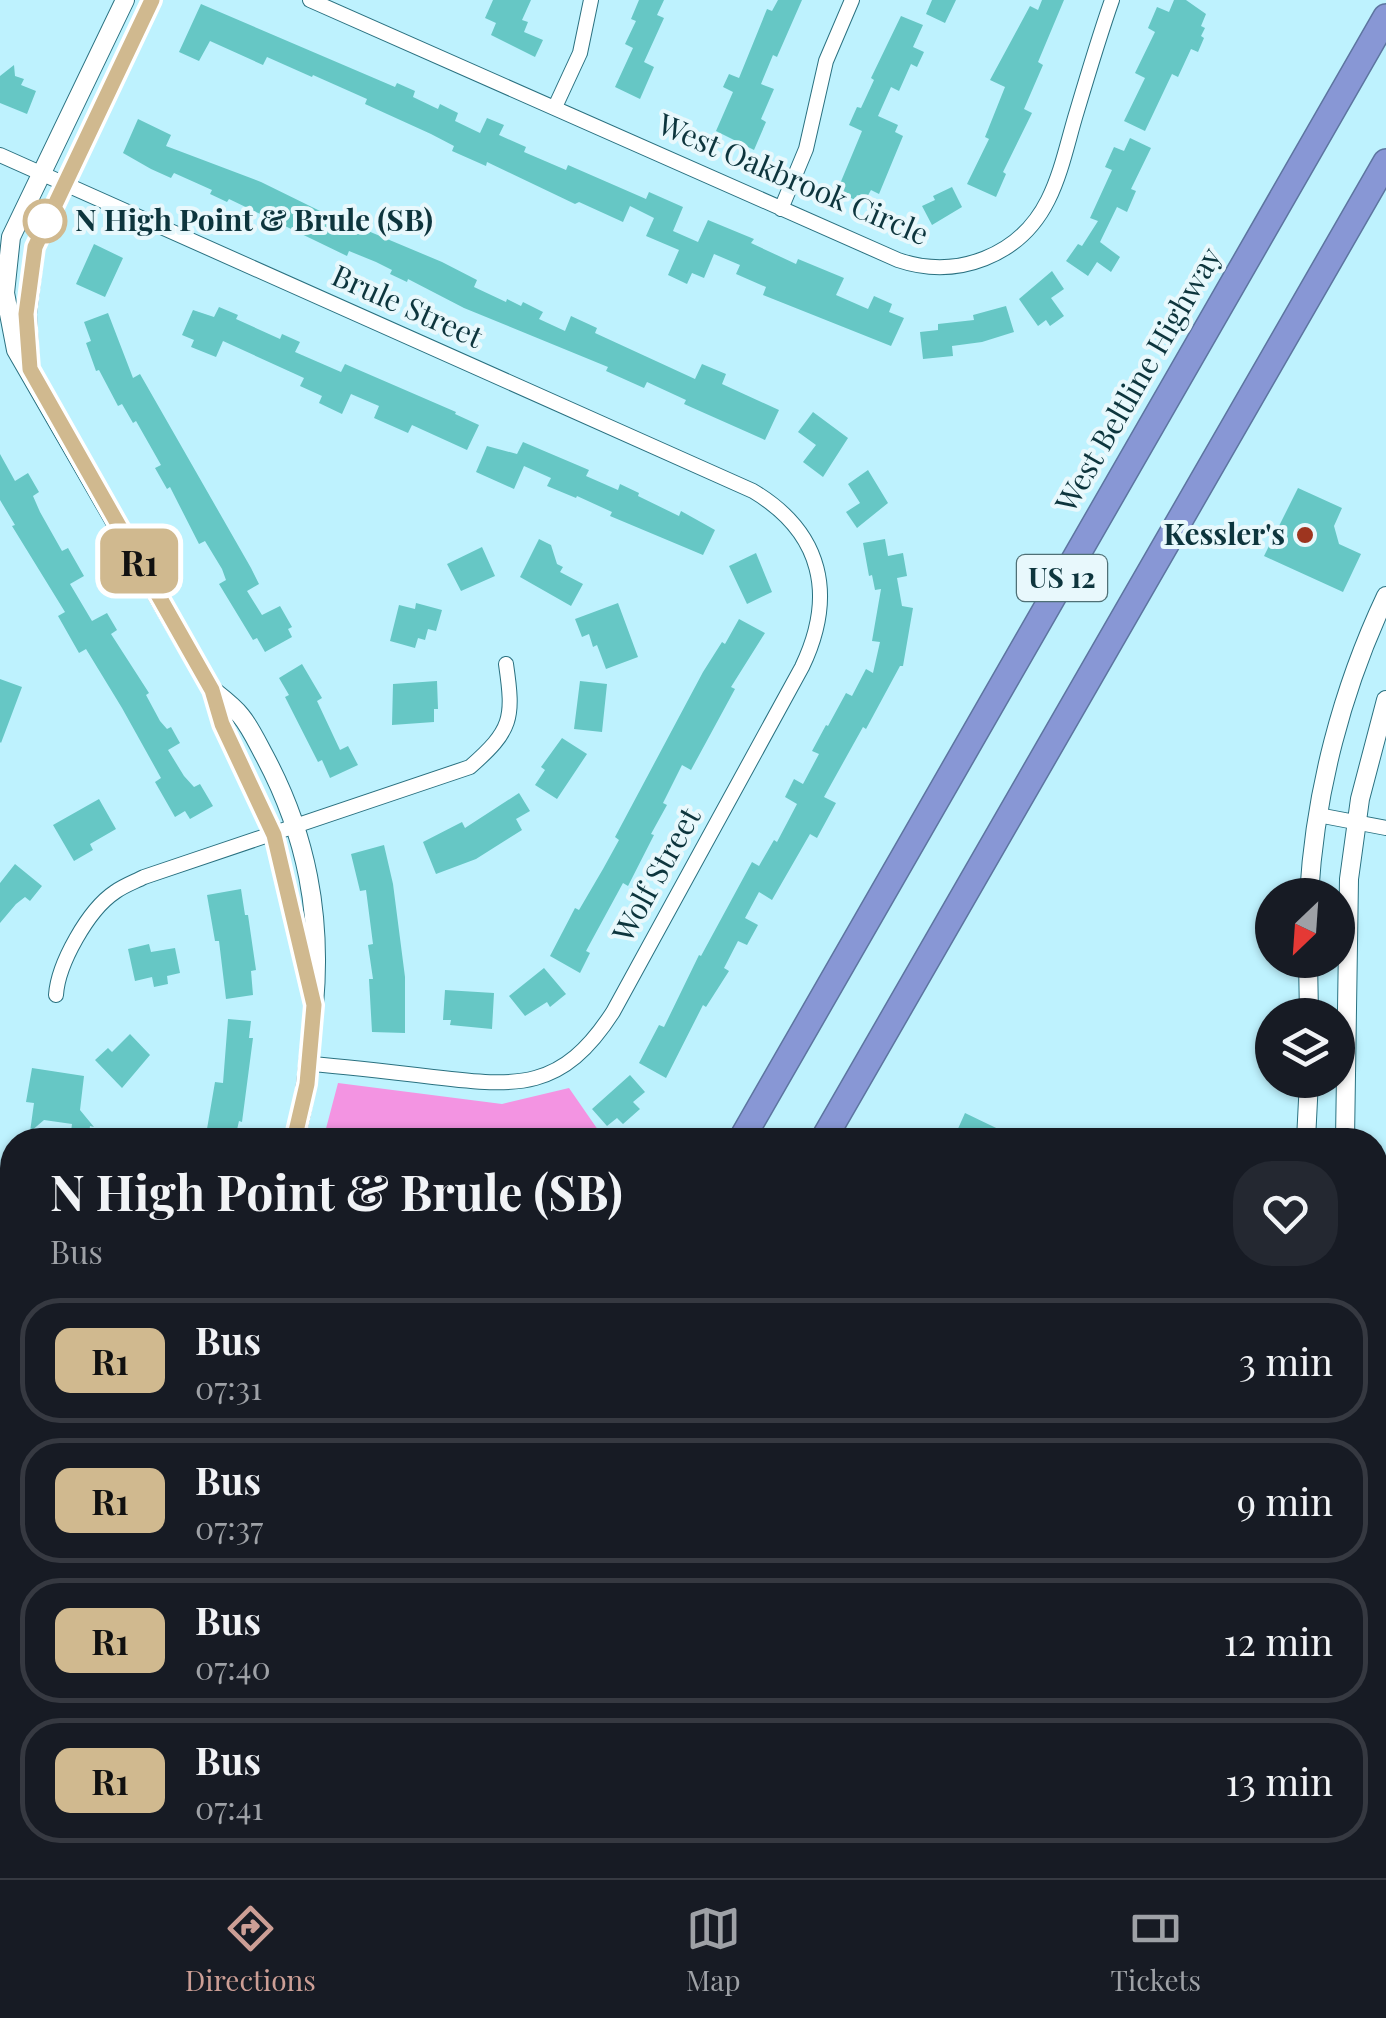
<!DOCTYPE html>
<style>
:root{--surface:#171b24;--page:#242831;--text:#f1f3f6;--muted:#9ea1a6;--line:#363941;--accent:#cc9e95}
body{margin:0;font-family:"Playfair Display",serif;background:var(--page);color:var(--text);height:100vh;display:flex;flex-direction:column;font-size:38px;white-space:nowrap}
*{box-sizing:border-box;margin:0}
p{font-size:32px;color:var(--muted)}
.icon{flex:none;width:55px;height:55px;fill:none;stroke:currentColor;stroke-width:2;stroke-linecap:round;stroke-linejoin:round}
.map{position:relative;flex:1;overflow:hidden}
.panel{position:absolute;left:0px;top:1128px;width:1388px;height:752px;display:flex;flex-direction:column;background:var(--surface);border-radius:40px 40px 0 0;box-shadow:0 2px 8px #0004}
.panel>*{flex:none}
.badge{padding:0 20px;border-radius:15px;font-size:35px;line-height:65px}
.needle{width:65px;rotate:205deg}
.controls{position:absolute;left:1255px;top:878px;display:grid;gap:20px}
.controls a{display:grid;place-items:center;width:100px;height:100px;border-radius:50%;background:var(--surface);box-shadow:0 2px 8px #0004;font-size:50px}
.map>.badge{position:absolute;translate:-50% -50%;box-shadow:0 0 0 5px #fff}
.round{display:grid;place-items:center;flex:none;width:105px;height:105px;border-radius:40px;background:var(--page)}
.headline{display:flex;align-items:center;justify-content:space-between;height:170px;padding:0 50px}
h1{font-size:48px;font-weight:700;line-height:75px}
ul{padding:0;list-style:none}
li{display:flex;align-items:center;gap:30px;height:125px;margin:0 20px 15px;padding:0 30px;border:5px solid var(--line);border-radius:40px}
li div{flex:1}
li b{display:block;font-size:38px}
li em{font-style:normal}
li .badge{min-width:110px;font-weight:700;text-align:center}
.tab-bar{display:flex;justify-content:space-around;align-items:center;height:140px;border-top:2px solid var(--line);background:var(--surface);font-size:28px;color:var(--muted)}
.tab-bar a{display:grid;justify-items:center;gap:5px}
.tab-bar .on{color:var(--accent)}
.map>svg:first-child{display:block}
.green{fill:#f394e2}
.building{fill:#66c7c5}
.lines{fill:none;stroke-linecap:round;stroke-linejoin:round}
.minor-casing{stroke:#2a7180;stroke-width:16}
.tertiary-casing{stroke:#2a7180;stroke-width:20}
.motorway-casing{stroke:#5d75a0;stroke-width:28}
.minor{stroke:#fff;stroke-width:14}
.tertiary{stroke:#fff;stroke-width:18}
.motorway{stroke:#8897d5;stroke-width:25}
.line-casing{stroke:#fff;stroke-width:22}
.line{stroke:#d0b98f;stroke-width:15}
.stop-dot{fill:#fff;stroke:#d0b98f;stroke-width:5}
.poi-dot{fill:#9e351f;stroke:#e8f8fc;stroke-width:4}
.labels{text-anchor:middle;stroke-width:8;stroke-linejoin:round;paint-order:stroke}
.shield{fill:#e8f8fc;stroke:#4f7076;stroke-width:2.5}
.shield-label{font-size:28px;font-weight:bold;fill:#0d353d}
.street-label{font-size:30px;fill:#0d353d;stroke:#e8f8fc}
.stop-label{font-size:30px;font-weight:bold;fill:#0d353d;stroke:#e8f8fc;text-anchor:start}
.poi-label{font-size:30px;font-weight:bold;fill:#0d353d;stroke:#e8f8fc;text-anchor:end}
</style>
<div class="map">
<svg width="1386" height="1878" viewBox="0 0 1386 1878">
<rect width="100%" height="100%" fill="#bef2fe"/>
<!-- green -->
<path class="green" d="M 338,1083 L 502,1104 L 569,1088 L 605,1140 L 323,1140 Z"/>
<!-- building -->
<path class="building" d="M 493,0 L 531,0 L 522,20 L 528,22 L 524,32 L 543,40 L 535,57 L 491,35 L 496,23 L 485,18 Z
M 639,0 L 664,0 L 657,15 L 664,18 L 644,62 L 654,67 L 640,99 L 615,87 L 633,48 L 625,44 L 636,21 L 631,19 Z
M 778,0 L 802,0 L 777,57 L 773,55 L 761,84 L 774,89 L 761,119 L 766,122 L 754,150 L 716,131 L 733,92 L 723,87 L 729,74 L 739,78 L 767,9 L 772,11 Z
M 932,0 L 956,0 L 945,23 L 926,14 Z
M 1042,0 L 1064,0 L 1038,62 L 1043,65 L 1024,109 L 1032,113 L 1003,172 L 1006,174 L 996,197 L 967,184 L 989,139 L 985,137 L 1005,87 L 990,80 L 1030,6 L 1038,10 Z
M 1174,0 L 1186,0 L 1206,14 L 1201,26 L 1205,28 L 1201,36 L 1204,38 L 1198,52 L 1191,49 L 1178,77 L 1172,74 L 1145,131 L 1124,121 L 1145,78 L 1135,73 L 1155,32 L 1148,28 L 1157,7 L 1169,12 Z
M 201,4 L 395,87 L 397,83 L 415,91 L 413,97 L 438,109 L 440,104 L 458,113 L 455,121 L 480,133 L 487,118 L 504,125 L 499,135 L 526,147 L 524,152 L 566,170 L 568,165 L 646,199 L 649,192 L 683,207 L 673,231 L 698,242 L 708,220 L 754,239 L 751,243 L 796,264 L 798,259 L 844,278 L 836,295 L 868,309 L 874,296 L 892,304 L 889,312 L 904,318 L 891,346 L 763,295 L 766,287 L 736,274 L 740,265 L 714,254 L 704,278 L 692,273 L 687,284 L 668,275 L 679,250 L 646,236 L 654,218 L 630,206 L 623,222 L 579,202 L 575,204 L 487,162 L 486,166 L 452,151 L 454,146 L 431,134 L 365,104 L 367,99 L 313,75 L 312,77 L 267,57 L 263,65 L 210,41 L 199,61 L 179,52 Z
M 901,16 L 923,25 L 913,47 L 924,52 L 917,67 L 911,64 L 899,91 L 891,87 L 878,116 L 898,125 L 895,132 L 903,136 L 879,194 L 871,190 L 866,199 L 857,195 L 855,200 L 837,191 L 862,131 L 849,125 L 857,107 L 861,108 L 874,80 L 871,78 Z
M 14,65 L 15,76 L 24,79 L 21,85 L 36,91 L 27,114 L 0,103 L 0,76 Z
M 138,119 L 171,135 L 166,146 L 261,182 L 318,210 L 442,262 L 477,280 L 474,287 L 506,302 L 507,299 L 521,306 L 523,302 L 543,312 L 539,319 L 565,331 L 571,316 L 597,328 L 595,333 L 695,379 L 702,364 L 726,374 L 722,384 L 779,410 L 765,440 L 684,404 L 686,400 L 647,382 L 644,388 L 606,371 L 608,367 L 464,308 L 408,279 L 407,282 L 390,274 L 392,270 L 376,262 L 349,251 L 347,256 L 229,199 L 227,202 L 210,194 L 212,190 L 174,173 L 171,178 L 151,169 L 123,153 Z
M 1130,138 L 1151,148 L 1131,189 L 1136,191 L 1127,212 L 1117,207 L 1100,242 L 1120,257 L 1111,272 L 1097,262 L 1088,276 L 1066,261 L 1078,244 L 1082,246 L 1098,221 L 1090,218 L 1112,170 L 1105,167 L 1114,147 L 1124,151 Z
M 952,187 L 962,207 L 932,225 L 922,206 L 935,200 L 933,196 Z
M 94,244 L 123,258 L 105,297 L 76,284 Z
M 1052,271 L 1064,289 L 1051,298 L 1064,316 L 1050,326 L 1046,320 L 1038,326 L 1019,299 Z
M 1006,306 L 1014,332 L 982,342 L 952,346 L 953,356 L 923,359 L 920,332 L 938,330 L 938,324 L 974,320 L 973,315 Z
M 219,307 L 238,315 L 236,319 L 280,339 L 282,334 L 300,342 L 295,352 L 341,372 L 345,364 L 456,412 L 455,414 L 479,425 L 467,450 L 412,425 L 408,433 L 374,418 L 379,406 L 351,394 L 342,414 L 319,403 L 322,396 L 300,386 L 304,378 L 223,341 L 216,357 L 191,347 L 194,340 L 182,335 L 193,310 L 214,317 Z
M 108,313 L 133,378 L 140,374 L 251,568 L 259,584 L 247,591 L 262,615 L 280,606 L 292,627 L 288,629 L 292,637 L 265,652 L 257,638 L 253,640 L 219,584 L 226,580 L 222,569 L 205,541 L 199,544 L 170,487 L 167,489 L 155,468 L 161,465 L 136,421 L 133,423 L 122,404 L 118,406 L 99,370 L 96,371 L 86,343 L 91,341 L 84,322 Z
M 813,412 L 848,438 L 823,477 L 803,462 L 816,445 L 798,432 Z
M 523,442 L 589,470 L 586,476 L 618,490 L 620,484 L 639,493 L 638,496 L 679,516 L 681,511 L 715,530 L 703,555 L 610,516 L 612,512 L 577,496 L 576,498 L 547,486 L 551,478 L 524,466 L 514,489 L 476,472 L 487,446 L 517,454 Z
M 0,454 L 15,481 L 28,473 L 39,492 L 33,496 L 40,512 L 62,551 L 68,548 L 84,576 L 70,584 L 92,621 L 107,613 L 117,630 L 111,634 L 149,693 L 146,695 L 160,721 L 167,729 L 171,727 L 180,743 L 168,750 L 184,776 L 194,787 L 200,784 L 213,806 L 190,819 L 185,811 L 175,817 L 155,782 L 161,778 L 122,708 L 86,649 L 79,653 L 58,616 L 65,612 L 12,526 L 15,525 L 0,500 Z
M 868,470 L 888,503 L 857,528 L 846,512 L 860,503 L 848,484 Z
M 1298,488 L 1342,508 L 1334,526 L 1339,544 L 1361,554 L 1343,592 L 1264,556 Z
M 539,539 L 551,545 L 557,564 L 563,567 L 560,572 L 583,584 L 571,606 L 520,577 Z
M 885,539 L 888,556 L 903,553 L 907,576 L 897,578 L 902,606 L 913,608 L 903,666 L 900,666 L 866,729 L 863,727 L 824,797 L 836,803 L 817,838 L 810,834 L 772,900 L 759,892 L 745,918 L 758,925 L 747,945 L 738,941 L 724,968 L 729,971 L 706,1007 L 703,1005 L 666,1078 L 639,1063 L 659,1025 L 664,1027 L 699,955 L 701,956 L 752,862 L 759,866 L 774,840 L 777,842 L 797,804 L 785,797 L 794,779 L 803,784 L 819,754 L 812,751 L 826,725 L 828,726 L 846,693 L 852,696 L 866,669 L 873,673 L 880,642 L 872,641 L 881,589 L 875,590 L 872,575 L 869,576 L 863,543 Z
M 482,547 L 495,576 L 461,591 L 447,564 Z
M 756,553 L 772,592 L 747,604 L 729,566 Z
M 416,603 L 442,610 L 436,631 L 428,629 L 425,640 L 418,638 L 415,648 L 390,641 L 399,605 L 415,609 Z
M 618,603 L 638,657 L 606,669 L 597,645 L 593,647 L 589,634 L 582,637 L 575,619 Z
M 739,619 L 765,633 L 731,687 L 735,689 L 691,770 L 682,765 L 663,803 L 667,805 L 651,834 L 654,835 L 628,886 L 623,883 L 586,951 L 590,953 L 580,973 L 550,956 L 575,908 L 579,910 L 603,869 L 619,840 L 615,837 L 703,672 L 722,642 L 725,644 Z
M 302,664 L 322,698 L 317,701 L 340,750 L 348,746 L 358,765 L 330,778 L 322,760 L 318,762 L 285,697 L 289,695 L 279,678 Z
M 0,679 L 22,687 L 1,743 L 0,742 Z
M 437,681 L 438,709 L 434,709 L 434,722 L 392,725 L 393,684 Z
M 580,681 L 607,684 L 602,732 L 574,729 Z
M 562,738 L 587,754 L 557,799 L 535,785 L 545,770 L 541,767 Z
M 519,793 L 530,811 L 516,819 L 522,830 L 476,859 L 436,874 L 423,842 L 462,822 L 465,828 Z
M 99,799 L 116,829 L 90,844 L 93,850 L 74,861 L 53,825 Z
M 384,845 L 393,884 L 405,977 L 405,1033 L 372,1032 L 369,979 L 373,979 L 368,945 L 373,944 L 366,890 L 360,891 L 351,854 Z
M 15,864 L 42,886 L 30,901 L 25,897 L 16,904 L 0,923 L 0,883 Z
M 241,889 L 245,915 L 248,915 L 256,970 L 251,971 L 253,995 L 226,999 L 219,941 L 215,941 L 207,895 Z
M 149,944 L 151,952 L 175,948 L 180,973 L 167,976 L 168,984 L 154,987 L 152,977 L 135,981 L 128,949 Z
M 544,968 L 566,994 L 550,1007 L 547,1002 L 525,1016 L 509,996 Z
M 445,990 L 494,993 L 492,1029 L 450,1025 L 451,1020 L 443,1020 Z
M 228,1019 L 251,1021 L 249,1038 L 253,1038 L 242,1122 L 239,1121 L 236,1134 L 207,1129 L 215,1082 L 223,1083 Z
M 130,1034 L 150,1055 L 122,1088 L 95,1060 L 108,1048 L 112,1052 Z
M 32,1068 L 84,1076 L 80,1110 L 94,1127 L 90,1126 L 88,1140 L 70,1140 L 72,1124 L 44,1120 L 30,1132 L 34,1103 L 26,1102 Z
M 630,1075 L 645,1092 L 633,1102 L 640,1109 L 623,1124 L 617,1118 L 607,1126 L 592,1109 Z
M 965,1113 L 1021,1140 L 953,1140 Z"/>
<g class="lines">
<!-- minor casing -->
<g class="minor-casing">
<path id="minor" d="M 310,0 L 898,260 C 957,280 1020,256 1048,200 C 1062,172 1068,140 1077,111 C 1088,74 1099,37 1112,0
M 555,107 L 580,53 L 591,0
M 0,155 L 753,491 C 823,533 836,596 802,667 L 613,1012 C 562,1091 518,1087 433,1077 C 392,1072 351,1067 310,1064
M 781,209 L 806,149 L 826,61 L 852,0
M 1318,815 L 1386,828
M 56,995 C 58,964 88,910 115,892 C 123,886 134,882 144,877 L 470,767 C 512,730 514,719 506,664
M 1375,1269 L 1386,1246
M 0,1450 L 12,1469
M 1375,1535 L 1386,1540
M 1375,1650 L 1386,1655
M 1375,1784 L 1386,1789
M 0,1792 L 12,1786
M 1375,1842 L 1386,1847"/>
</g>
<!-- tertiary casing -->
<g class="tertiary-casing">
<path id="tertiary" d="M 125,0 L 11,237 L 5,293 L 16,350 L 212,690 L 222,724 L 274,835 L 314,1005
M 30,368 L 27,314 L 35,247 L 152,0
M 212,690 C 222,698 233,706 241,716 C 250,727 257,742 264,755 C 307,835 322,916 314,1005 C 309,1051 308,1095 294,1140
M 1309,895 C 1315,792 1342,689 1386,596
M 1308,960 L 1309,1015
M 1306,1140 L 1309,1080
M 1345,1140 L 1349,879 L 1360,799 L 1386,700
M 0,1480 L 12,1472
M 0,1510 L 12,1503
M 1067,1868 L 1068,1878
M 1105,1868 L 1106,1878"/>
</g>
<!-- motorway casing -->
<g class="motorway-casing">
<path id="motorway" d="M 741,1140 L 1386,17
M 823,1140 L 1386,162
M 240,1878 L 249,1868
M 312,1878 L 318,1868
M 399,1878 L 405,1868
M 446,1878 L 450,1868"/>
</g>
<!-- minor -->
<use href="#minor" class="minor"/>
<!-- tertiary -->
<use href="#tertiary" class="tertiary"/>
<!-- motorway -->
<use href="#motorway" class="motorway"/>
</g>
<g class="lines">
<!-- line casing -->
<g class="line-casing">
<path id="line" d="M 152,0 L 35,247 L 26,314 L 30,369 L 212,690 L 222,724 L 274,835 L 314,1005 L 307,1084 L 294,1140"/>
</g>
<!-- line -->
<use href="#line" class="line"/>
</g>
<!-- markers -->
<circle class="stop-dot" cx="45" cy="221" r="20"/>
<circle class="poi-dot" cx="1305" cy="535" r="10"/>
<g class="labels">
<!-- shield labels -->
<rect class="shield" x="1017" y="555" width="90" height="46" rx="8"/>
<g class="shield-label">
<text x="1062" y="588">US 12</text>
</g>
<!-- street labels -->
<g class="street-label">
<text transform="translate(793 180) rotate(23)" y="10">West Oakbrook Circle</text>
<text transform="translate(407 307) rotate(24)" y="10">Brule Street</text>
<text transform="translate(1139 380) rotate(-60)" y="10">West Beltline Highway</text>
<text transform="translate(657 875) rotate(-61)" y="10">Wolf Street</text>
</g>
<!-- stop labels -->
<g class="stop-label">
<text x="75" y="231">N High Point &amp; Brule (SB)</text>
</g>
<!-- poi labels -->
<g class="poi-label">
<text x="1285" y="545">Kessler's</text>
</g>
</g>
</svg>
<div class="controls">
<a><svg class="needle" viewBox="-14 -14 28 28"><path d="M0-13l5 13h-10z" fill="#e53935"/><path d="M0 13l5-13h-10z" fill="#9ea1a6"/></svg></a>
<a><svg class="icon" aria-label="layers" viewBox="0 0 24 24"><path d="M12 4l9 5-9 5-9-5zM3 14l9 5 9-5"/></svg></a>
</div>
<b class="badge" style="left:139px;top:561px;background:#d0b98f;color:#111">R1</b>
<section class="panel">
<div class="headline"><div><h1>N High Point &amp; Brule (SB)</h1><p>Bus</p></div><a class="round"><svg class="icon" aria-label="heart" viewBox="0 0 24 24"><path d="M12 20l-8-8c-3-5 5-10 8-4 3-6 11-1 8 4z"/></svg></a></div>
<ul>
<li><span class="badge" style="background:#d0b98f;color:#111">R1</span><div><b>Bus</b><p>07:31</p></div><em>3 min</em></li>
<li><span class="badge" style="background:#d0b98f;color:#111">R1</span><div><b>Bus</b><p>07:37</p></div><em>9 min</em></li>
<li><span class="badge" style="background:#d0b98f;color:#111">R1</span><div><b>Bus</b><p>07:40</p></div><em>12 min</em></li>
<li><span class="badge" style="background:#d0b98f;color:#111">R1</span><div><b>Bus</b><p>07:41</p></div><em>13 min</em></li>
</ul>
</section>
</div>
<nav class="tab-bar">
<a class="on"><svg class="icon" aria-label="directions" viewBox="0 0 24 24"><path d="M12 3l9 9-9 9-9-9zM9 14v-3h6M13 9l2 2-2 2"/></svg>Directions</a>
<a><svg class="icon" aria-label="map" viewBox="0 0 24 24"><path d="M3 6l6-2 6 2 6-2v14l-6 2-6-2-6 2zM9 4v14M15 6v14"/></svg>Map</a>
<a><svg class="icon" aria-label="tickets" viewBox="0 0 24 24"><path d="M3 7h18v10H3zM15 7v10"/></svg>Tickets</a>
</nav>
